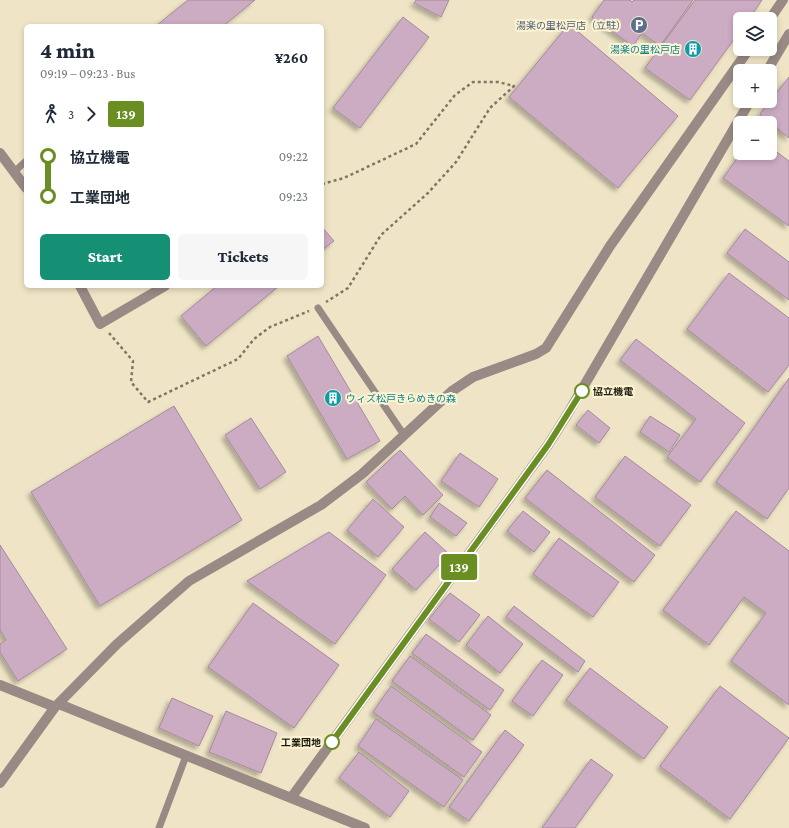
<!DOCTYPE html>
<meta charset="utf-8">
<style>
:root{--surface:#fff;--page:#f6f6f7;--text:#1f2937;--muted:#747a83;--accent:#169075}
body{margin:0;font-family:"Crimson Pro","Noto Sans JP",serif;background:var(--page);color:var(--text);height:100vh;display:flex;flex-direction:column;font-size:15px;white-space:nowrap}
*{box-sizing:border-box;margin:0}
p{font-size:13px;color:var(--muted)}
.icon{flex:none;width:22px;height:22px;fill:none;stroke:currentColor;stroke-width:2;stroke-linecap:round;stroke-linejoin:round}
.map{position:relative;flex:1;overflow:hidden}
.drawer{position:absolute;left:24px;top:24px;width:300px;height:264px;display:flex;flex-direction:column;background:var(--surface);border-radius:6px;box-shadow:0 2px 6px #0003}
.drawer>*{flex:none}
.badge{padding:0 8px;border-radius:3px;font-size:14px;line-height:26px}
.tools{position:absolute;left:733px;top:12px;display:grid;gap:8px}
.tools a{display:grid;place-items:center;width:44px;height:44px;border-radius:6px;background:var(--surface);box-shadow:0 2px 6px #0003;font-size:20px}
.map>.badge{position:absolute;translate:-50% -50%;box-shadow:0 0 0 2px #fff}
.legs{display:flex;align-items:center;gap:6px;height:44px;padding:0 16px;font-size:13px}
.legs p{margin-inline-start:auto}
.summary{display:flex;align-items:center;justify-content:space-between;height:68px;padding:0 16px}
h1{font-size:22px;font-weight:800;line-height:30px}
.cta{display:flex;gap:8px;margin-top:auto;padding:8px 16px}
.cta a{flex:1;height:46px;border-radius:6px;background:var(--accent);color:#fff;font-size:16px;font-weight:800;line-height:46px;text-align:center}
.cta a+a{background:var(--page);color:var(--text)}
ul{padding:0 16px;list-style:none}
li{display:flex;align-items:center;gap:14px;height:40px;font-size:15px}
li i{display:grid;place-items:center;width:6px;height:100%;margin:0 5px;background:currentColor}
li i::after{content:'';width:10px;height:10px;margin:-5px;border:3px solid;border-radius:50%;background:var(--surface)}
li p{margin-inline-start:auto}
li:first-child i{background:linear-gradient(#0000 50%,currentColor 0)}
li:last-child i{background:linear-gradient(currentColor 50%,#0000 0)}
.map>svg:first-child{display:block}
.building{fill:#ccacc3;stroke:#a58a9e;filter:url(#shadow)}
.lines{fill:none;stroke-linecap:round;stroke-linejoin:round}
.path{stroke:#7d7662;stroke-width:2.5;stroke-dasharray:3 3;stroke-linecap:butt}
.service{stroke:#998a85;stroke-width:7}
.minor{stroke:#998a85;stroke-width:10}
.tertiary{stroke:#998a85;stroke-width:10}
.line-1-casing{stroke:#fff;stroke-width:9}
.line-1{stroke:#6b8e23;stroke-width:6}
.stop-1-dot{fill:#fff;stroke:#6b8e23;stroke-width:2}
.labels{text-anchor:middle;stroke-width:4;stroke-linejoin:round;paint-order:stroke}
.service-label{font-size:10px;fill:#4e5e75;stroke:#fcf3d3;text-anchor:end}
.culture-label{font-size:10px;fill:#0d838f;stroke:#fcf3d3;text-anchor:end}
.stop-label{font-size:10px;font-weight:bold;fill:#1d190e;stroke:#fcf3d3;text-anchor:start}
</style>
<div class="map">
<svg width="789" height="828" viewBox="0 0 789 828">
<defs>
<filter id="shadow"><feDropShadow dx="-3.5" dy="3.5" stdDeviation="2" flood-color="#0004"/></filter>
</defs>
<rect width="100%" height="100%" fill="#efe5c6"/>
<!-- building -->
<path class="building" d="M 188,0 L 255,0 L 223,26 L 156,26 Z
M 416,0 L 449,0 L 441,17 L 414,3 Z
M 604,0 L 630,0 L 632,2 L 634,0 L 693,0 L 660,46 L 642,33 L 633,46 L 592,17 Z
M 695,0 L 762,0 L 749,19 L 740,19 L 740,31 L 690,100 L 645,68 Z
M 403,17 L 429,37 L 360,128 L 333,108 Z
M 569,24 L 678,116 L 618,188 L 509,97 Z
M 789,77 L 789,138 L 760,114 Z
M 770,147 L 789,161 L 789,226 L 723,178 L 741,153 L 770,153 Z
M 322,227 L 334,241 L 322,250 Z
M 745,229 L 789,262 L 789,300 L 727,253 Z
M 729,273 L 789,318 L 789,365 L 768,392 L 687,329 Z
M 217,286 L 279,286 L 206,346 L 181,316 Z
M 318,336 L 380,441 L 347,459 L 287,356 Z
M 636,339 L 745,423 L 700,482 L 667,457 L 696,419 L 620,360 Z
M 789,378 L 789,488 L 767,519 L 716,482 Z
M 174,406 L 242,520 L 100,606 L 31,492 Z
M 588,410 L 610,428 L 599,443 L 576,425 Z
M 650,416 L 680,435 L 669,452 L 640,432 Z
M 251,418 L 286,472 L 260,489 L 225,435 Z
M 400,450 L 443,495 L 423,515 L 405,496 L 392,509 L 366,482 Z
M 460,453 L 498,479 L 479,507 L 441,481 Z
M 625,456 L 691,505 L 660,546 L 595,497 Z
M 547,470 L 655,555 L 634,582 L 525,498 Z
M 373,499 L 404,527 L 378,557 L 347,530 Z
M 439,503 L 467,523 L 456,536 L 430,517 Z
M 523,511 L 550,532 L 534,552 L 507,531 Z
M 736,511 L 789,551 L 789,705 L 731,661 L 766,613 L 744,597 L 709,645 L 663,610 Z
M 329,532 L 386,575 L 335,644 L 247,581 Z
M 425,532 L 449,554 L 416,590 L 392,569 Z
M 559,538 L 619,582 L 593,617 L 533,574 Z
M 0,545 L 67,649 L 18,681 L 0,652 L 0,644 L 6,640 L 0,630 Z
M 450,593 L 480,615 L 459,642 L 429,619 Z
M 253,603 L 339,665 L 294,728 L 208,667 Z
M 514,606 L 585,661 L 578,672 L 506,617 Z
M 488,616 L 523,644 L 500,673 L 466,645 Z
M 426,634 L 504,690 L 490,710 L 412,653 Z
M 410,656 L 491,715 L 473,740 L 392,681 Z
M 542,660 L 563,675 L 533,716 L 512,701 Z
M 590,668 L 668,727 L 644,759 L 566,700 Z
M 391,686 L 482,752 L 464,777 L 373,712 Z
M 720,686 L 789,738 L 730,819 L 660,766 Z
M 172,698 L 213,716 L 199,746 L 159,728 Z
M 226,711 L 277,733 L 261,773 L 209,752 Z
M 376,719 L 463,780 L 444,807 L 358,746 Z
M 505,730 L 524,745 L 469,821 L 449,807 Z
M 359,752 L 409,791 L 390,817 L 339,778 Z
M 591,759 L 613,775 L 575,828 L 542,828 Z"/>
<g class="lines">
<!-- path -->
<path class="path" d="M 322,184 L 344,178 L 416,144 L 455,95 L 473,82 L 498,82 L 514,86 L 490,108 L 456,162 L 428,193 L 381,235 L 348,288 L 326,302
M 109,333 L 133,361 L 131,382 L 148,402 L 238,359 L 254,339 L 270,327 L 309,311"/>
<!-- service -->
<path class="service" d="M 14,172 L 26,161
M 318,308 L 404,435
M 159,828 L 186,756"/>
<!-- minor -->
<path class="minor" d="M 770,19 L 783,0
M 0,153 L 26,188
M 80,286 L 100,324 L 165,286
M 0,685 L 55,707 L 117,644 L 189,581 L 321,505 L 362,474 L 452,391 L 473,377 L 536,354 L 546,348 L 610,246 L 749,49
M 0,783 L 55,707"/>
<!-- tertiary -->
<path class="tertiary" d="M 767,71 L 789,34
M 59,704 L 365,828
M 291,798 L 548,445 L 567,415 L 750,101"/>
</g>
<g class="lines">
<!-- line-1 casing -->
<g class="line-1-casing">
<path id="line-1" d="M 332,742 L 548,445 L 582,391"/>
</g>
<!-- line-1 -->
<use href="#line-1" class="line-1"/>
</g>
<!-- icons -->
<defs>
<g id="parking-disc" transform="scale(0.9)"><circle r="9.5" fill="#5c6f8a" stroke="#fcf3d3"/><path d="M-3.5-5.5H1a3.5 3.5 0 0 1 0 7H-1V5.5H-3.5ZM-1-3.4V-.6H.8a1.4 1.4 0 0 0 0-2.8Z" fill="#fff"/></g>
<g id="building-disc" transform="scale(0.9)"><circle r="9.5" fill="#0f9aa8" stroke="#fcf3d3"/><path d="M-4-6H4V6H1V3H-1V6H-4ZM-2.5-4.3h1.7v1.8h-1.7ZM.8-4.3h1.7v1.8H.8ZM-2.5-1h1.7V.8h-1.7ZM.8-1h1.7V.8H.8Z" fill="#fff"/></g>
</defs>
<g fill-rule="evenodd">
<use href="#parking-disc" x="639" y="25"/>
<use href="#building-disc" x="693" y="49"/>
<use href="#building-disc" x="333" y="398"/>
</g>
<!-- markers -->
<g class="stop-1-dot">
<circle cx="582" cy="391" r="7"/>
<circle cx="332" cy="742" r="7"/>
</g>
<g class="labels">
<!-- service labels -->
<g class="service-label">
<text x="626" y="29">湯楽の里松戸店（立駐）</text>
</g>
<!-- culture labels -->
<g class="culture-label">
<text x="680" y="53">湯楽の里松戸店</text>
<text x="346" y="402" text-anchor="start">ウィズ松戸きらめきの森</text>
</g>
<!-- stop labels -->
<g class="stop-label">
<text x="593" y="395">協立機電</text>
<text x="321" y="746" text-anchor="end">工業団地</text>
</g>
</g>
</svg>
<div class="tools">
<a><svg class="icon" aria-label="layers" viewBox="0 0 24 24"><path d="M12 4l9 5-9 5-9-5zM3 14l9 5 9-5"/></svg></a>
<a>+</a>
<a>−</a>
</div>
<b class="badge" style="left:459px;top:567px;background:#6b8e23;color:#fff">139</b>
<section class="drawer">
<div class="summary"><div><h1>4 min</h1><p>09:19 – 09:23 · Bus</p></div><b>¥260</b></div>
<div class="legs"><svg class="icon" aria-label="walk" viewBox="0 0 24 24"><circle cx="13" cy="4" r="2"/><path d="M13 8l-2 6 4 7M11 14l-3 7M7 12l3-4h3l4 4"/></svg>3<svg class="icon" aria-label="forward" viewBox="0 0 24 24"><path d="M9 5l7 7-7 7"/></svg><b class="badge" style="background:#6b8e23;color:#fff">139</b></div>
<ul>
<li><i style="color:#6b8e23"></i><b>協立機電</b><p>09:22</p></li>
<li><i style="color:#6b8e23"></i><b>工業団地</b><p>09:23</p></li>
</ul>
<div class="cta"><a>Start</a><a>Tickets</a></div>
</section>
</div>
